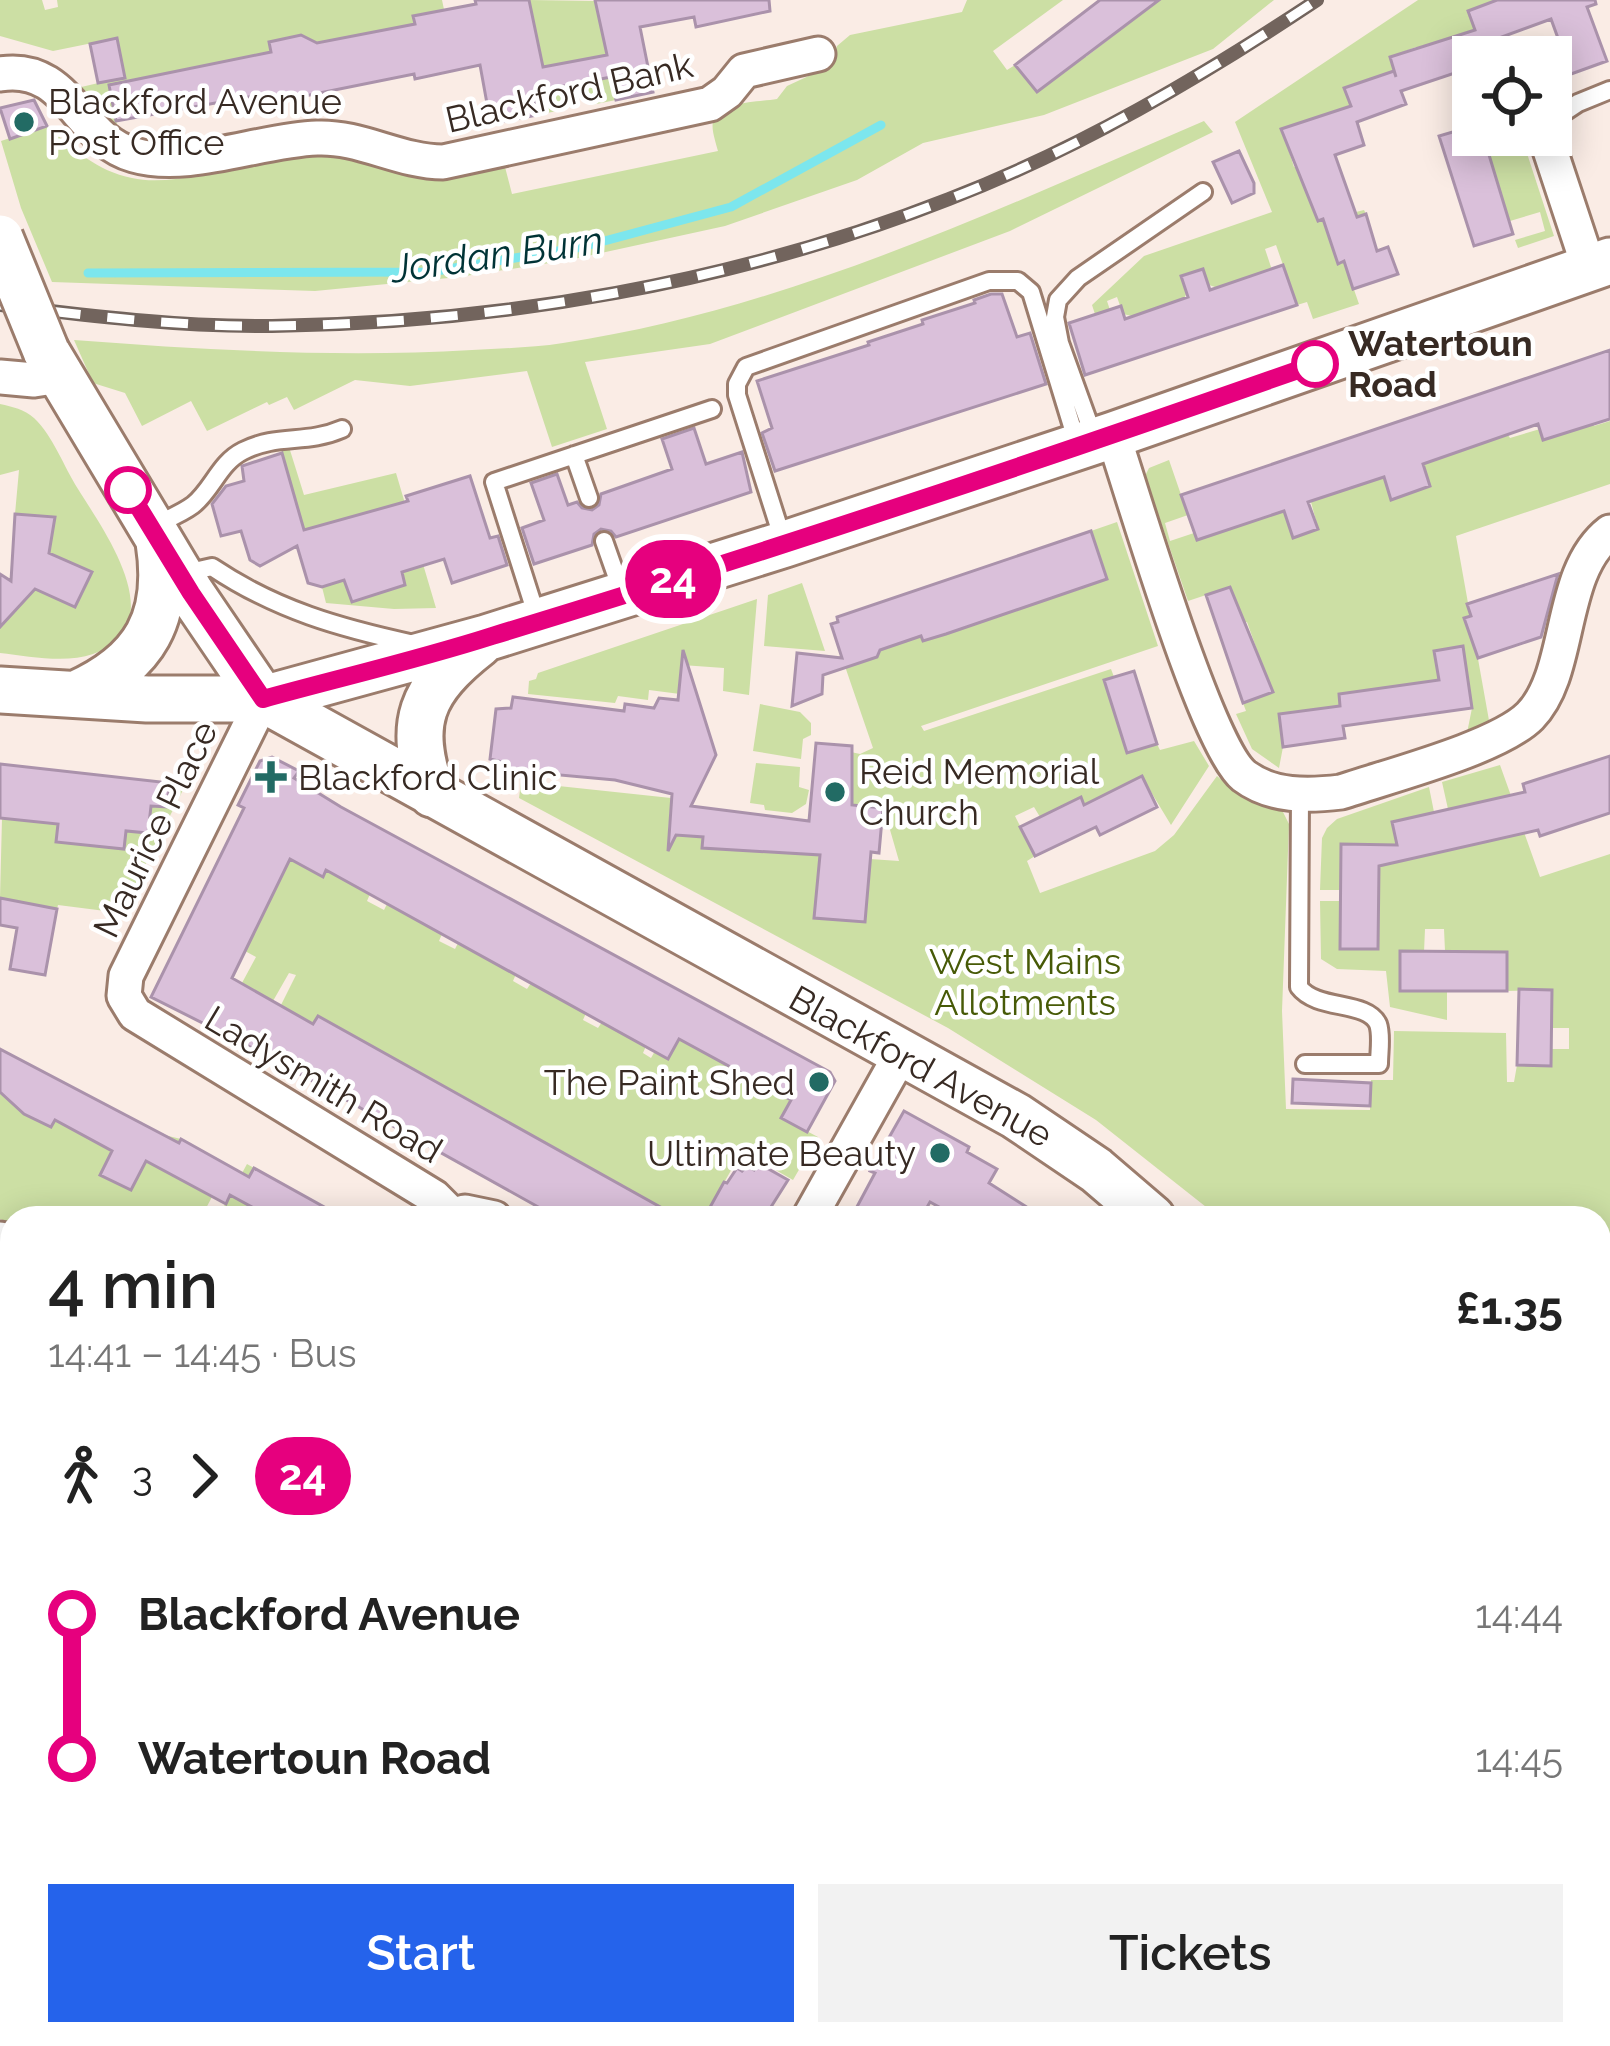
<!DOCTYPE html>
<meta charset="utf-8">
<style>
:root{--surface:#fff;--page:#f2f2f2;--text:#222;--muted:#767676;--accent:#2563eb}
body{margin:0;font-family:Raleway,sans-serif;background:var(--page);color:var(--text);height:100vh;display:flex;flex-direction:column;font-size:45px;white-space:nowrap}
*{box-sizing:border-box;margin:0}
p{font-size:39px;color:var(--muted)}
.icon{flex:none;width:66px;height:66px;fill:none;stroke:currentColor;stroke-width:2;stroke-linecap:round;stroke-linejoin:round}
.map{position:relative;flex:1;overflow:hidden}
.drawer{position:absolute;left:0px;top:1206px;width:1611px;height:840px;display:flex;flex-direction:column;background:var(--surface);border-radius:36px 36px 0 0;box-shadow:0 6px 30px #0003}
.drawer>*{flex:none}
.badge{padding:0 24px;border-radius:39px;font-size:42px;line-height:78px}
.tools{position:absolute;left:1452px;top:36px;display:grid;gap:24px}
.tools a{display:grid;place-items:center;width:120px;height:120px;border-radius:0px;background:var(--surface);box-shadow:0 6px 30px #0003;font-size:60px}
.map>.badge{position:absolute;translate:-50% -50%;box-shadow:0 0 0 6px #fff}
.legs{display:flex;align-items:center;gap:18px;height:132px;padding:0 48px;font-size:39px}
.legs p{margin-inline-start:auto}
.headline{display:flex;align-items:center;justify-content:space-between;height:204px;padding:0 48px}
h1{font-size:66px;font-weight:600;line-height:90px}
.cta{display:flex;gap:24px;margin-top:auto;padding:24px 48px}
.cta a{flex:1;height:138px;border-radius:0px;background:var(--accent);color:#fff;font-size:48px;font-weight:600;line-height:138px;text-align:center}
.cta a+a{background:var(--page);color:var(--text)}
ul{padding:0 48px;list-style:none}
li{display:flex;align-items:center;gap:42px;height:144px;font-size:45px}
li i{display:grid;place-items:center;width:18px;height:100%;margin:0 15px;background:currentColor}
li i::after{content:'';width:30px;height:30px;margin:-15px;border:9px solid;border-radius:50%;background:var(--surface)}
li p{margin-inline-start:auto}
li:first-child i{background:linear-gradient(#0000 50%,currentColor 0)}
li:last-child i{background:linear-gradient(currentColor 50%,#0000 0)}
.map>svg:first-child{display:block}
.green{fill:#ccdfa4}
.lines{fill:none;stroke-linecap:round;stroke-linejoin:round}
.stream{stroke:#7ce6ed;stroke-width:9}
.building{fill:#dac0da;stroke:#aa92ab;stroke-width:3}
.lane-casing{stroke:#9b7c6c;stroke-width:22}
.street-casing{stroke:#9b7c6c;stroke-width:39}
.secondary-casing{stroke:#9b7c6c;stroke-width:51}
.lane{stroke:#fff;stroke-width:16}
.street{stroke:#fff;stroke-width:33}
.secondary{stroke:#fff;stroke-width:45}
.rail-casing{stroke:#72645d;stroke-width:14}
.rail{stroke:#fff;stroke-width:9;stroke-dasharray:27;stroke-linecap:butt}
.secondary-bridge-casing{stroke:#9b7c6c;stroke-width:51;stroke-linecap:butt}
.secondary-bridge{stroke:#fff;stroke-width:45}
.line-1-casing{stroke:#fff;stroke-width:27}
.line-1{stroke:#e6007e;stroke-width:18}
.poi-dot{fill:#226b64;stroke:#fff;stroke-width:4.5}
.stop-1-dot{fill:#fff;stroke:#e6007e;stroke-width:6}
.labels{text-anchor:middle;stroke-width:9;stroke-linejoin:round;paint-order:stroke}
.street-label{font-size:36px;fill:#372a23;stroke:#fff}
.poi-label{font-size:36px;fill:#372a23;stroke:#fff;text-anchor:start}
.stop-label{font-size:36px;font-weight:bold;fill:#372a23;stroke:#fff;text-anchor:start}
.park-label{font-size:36px;fill:#475a07;stroke:#fff}
.water-label{font-size:39px;font-style:italic;fill:#003336;stroke:#fff}
</style>
<div class="map">
<svg width="1610" height="2046" viewBox="0 0 1610 2046">
<rect width="100%" height="100%" fill="#faece5"/>
<!-- green -->
<path class="green" d="M 0,0 L 42,0 L 45,10 L 58,7 L 57,0 L 442,0 L 454,57 L 416,29 L 302,46 L 299,35 L 270,41 L 271,52 L 246,57 L 256,107 L 252,108 L 249,97 L 234,100 L 226,63 L 111,96 L 117,124 L 111,125 L 77,88 L 124,77 L 117,38 L 53,51 L 0,36 Z
M 529,0 L 596,1 L 616,100 L 591,105 L 582,60 L 558,65 L 567,109 L 537,115 L 520,27 L 534,23 Z
M 967,0 L 1063,0 L 993,51 L 1007,70 L 1015,65 L 1037,92 L 1074,62 L 1053,35 L 1063,29 L 1086,57 L 1151,6 L 1147,0 L 1274,0 L 1213,49 L 1044,115 L 923,143 L 857,180 L 725,226 L 569,260 L 459,277 L 315,291 L 52,282 L 21,208 L 1,141 L 47,126 C 73,149 97,171 132,178 C 179,189 261,157 313,154 C 377,150 440,176 505,167 L 512,194 L 718,151 C 716,143 711,129 713,122 C 719,101 760,102 777,99 L 787,86 L 828,67 L 837,46 L 850,35 L 962,12 Z
M 1418,0 L 1497,0 L 1468,11 L 1475,30 L 1430,45 L 1441,78 L 1429,81 L 1416,47 L 1390,57 L 1394,71 L 1345,88 L 1351,105 L 1282,129 L 1294,167 L 1299,166 L 1356,212 L 1364,210 L 1366,214 L 1339,263 L 1344,261 L 1359,304 L 1313,319 L 1307,302 L 1297,305 L 1276,245 L 1265,249 L 1272,270 L 1218,288 L 1209,285 L 1202,269 L 1181,276 L 1187,292 L 1184,299 L 1132,316 L 1123,314 L 1117,297 L 1107,301 L 1127,361 L 1112,366 L 1092,305 L 1144,256 L 1272,212 L 1235,122 Z
M 1204,121 L 1213,132 L 1010,231 L 710,344 L 585,362 L 607,429 L 552,447 L 527,371 L 410,386 L 355,380 L 294,410 L 287,397 L 269,405 L 267,402 L 207,431 L 191,401 L 142,426 L 125,393 L 93,383 L 74,340 C 207,350 339,358 472,350 C 502,348 533,348 563,343 C 788,309 996,210 1204,121 Z
M 1483,135 L 1521,135 L 1554,236 L 1518,248 L 1515,240 L 1545,231 L 1540,212 L 1510,221 Z
M 0,404 C 13,407 24,409 34,418 C 53,436 64,467 78,489 C 104,531 174,626 93,654 C 65,664 28,656 0,653 L 0,607 L 35,589 L 75,607 L 91,573 L 49,553 L 55,517 L 15,514 L 19,470 L 0,475 Z
M 1588,408 L 1594,426 L 1610,421 L 1610,484 L 1456,536 L 1490,726 L 1467,733 L 1472,708 L 1460,647 L 1435,652 L 1439,680 L 1340,694 L 1340,706 L 1279,714 L 1283,747 L 1279,768 L 1252,749 L 1236,714 L 1246,711 L 1243,703 L 1272,692 L 1247,622 L 1218,632 L 1213,618 L 1237,609 L 1230,587 L 1188,601 L 1145,476 L 1149,468 L 1169,460 L 1188,515 L 1165,523 L 1170,541 L 1194,533 L 1197,540 L 1284,511 L 1318,528 L 1311,502 L 1389,475 L 1392,483 L 1386,486 L 1392,500 L 1430,486 L 1423,464 L 1508,435 L 1510,438 L 1540,429 L 1544,440 L 1574,431 Z
M 289,447 L 304,495 L 396,473 L 436,608 L 394,609 L 326,603 L 322,587 L 350,578 L 353,601 L 405,585 L 384,508 L 330,523 L 328,534 L 286,530 L 294,496 L 281,449 Z
M 1117,522 L 1158,646 L 921,726 L 924,731 L 1111,669 L 1114,677 L 1105,681 L 1127,753 L 1157,744 L 1160,750 L 1194,741 L 1209,766 L 1171,825 L 1142,777 L 1085,805 L 1080,797 L 1040,817 L 1034,807 L 1015,816 L 1035,856 L 1027,861 L 1040,893 L 1155,851 L 1174,835 L 1217,776 L 1236,793 L 1282,810 L 1289,824 L 1282,1011 L 1286,1109 L 1370,1110 L 1371,1080 L 1393,1080 L 1394,1031 L 1506,1033 L 1507,1082 L 1514,1082 L 1517,1065 L 1550,1066 L 1551,1049 L 1569,1049 L 1569,1028 L 1552,1028 L 1552,990 L 1507,991 L 1507,952 L 1445,951 L 1444,929 L 1425,929 L 1424,952 L 1447,991 L 1447,1020 L 1390,1007 L 1386,971 L 1337,969 L 1321,959 L 1320,901 L 1340,901 L 1340,948 L 1378,948 L 1379,845 L 1341,844 L 1340,890 L 1320,890 L 1322,838 L 1327,828 L 1337,819 L 1429,787 L 1434,812 L 1392,822 L 1401,861 L 1498,798 L 1448,809 L 1442,782 L 1500,765 L 1540,877 L 1610,854 L 1610,1704 L 1603,1698 L 1599,1701 L 1599,1218 L 1220,1218 L 1096,1120 L 948,1028 L 519,798 L 521,782 L 671,798 L 668,834 L 703,837 L 703,848 L 820,854 L 814,918 L 864,922 L 870,859 L 899,861 L 884,809 L 852,805 L 851,752 L 860,754 L 873,748 L 837,643 L 844,641 L 853,665 L 876,657 L 880,650 L 893,645 L 1063,589 L 1072,592 L 1106,580 L 1091,531 Z
M 802,583 L 825,651 L 764,646 L 768,595 Z
M 757,599 L 749,695 L 723,691 L 724,668 L 682,665 L 680,694 L 649,690 L 648,700 L 618,696 L 615,703 L 528,694 L 529,681 L 536,679 L 538,673 Z
M 760,704 L 800,712 L 811,723 L 811,735 L 803,739 L 801,759 L 753,751 Z
M 756,763 L 800,767 L 799,787 L 809,790 L 806,804 L 792,813 L 765,810 L 764,805 L 750,803 Z
M 170,783 L 185,786 L 121,913 L 58,905 L 57,909 L 0,898 L 2,818 L 58,824 L 124,849 L 126,831 L 148,833 L 151,806 L 167,807 Z
M 294,851 L 323,877 L 326,870 L 370,894 L 367,901 L 384,910 L 387,904 L 442,934 L 439,941 L 455,949 L 458,943 L 516,974 L 513,981 L 527,989 L 531,983 L 586,1013 L 583,1020 L 598,1028 L 602,1022 L 646,1046 L 643,1053 L 651,1058 L 655,1051 L 668,1058 L 679,1039 L 791,1100 L 782,1118 L 818,1137 L 793,1180 L 742,1151 L 704,1218 L 686,1207 L 680,1218 L 319,1016 L 313,1024 L 281,1005 L 296,975 L 289,973 L 273,1001 L 246,986 L 236,994 L 256,957 L 245,951 Z
M 0,1092 L 25,1113 L 50,1127 L 55,1119 L 114,1147 L 101,1174 L 131,1190 L 160,1134 L 181,1139 L 164,1171 L 212,1197 L 205,1210 L 218,1217 L 247,1164 L 254,1168 L 238,1199 L 272,1218 L 12,1218 L 12,1224 L 0,1219 Z
M 1599,1897 L 1610,1904 L 1610,2046 L 0,2046 L 0,2015 L 12,2013 L 12,2034 L 1599,2034 Z"/>
<g class="lines">
<!-- stream -->
<path class="stream" d="M 88,273 L 430,272 L 582,247 L 731,207 L 881,125"/>
</g>
<!-- building -->
<path class="building" d="M 475,0 L 529,0 L 543,67 L 607,55 L 595,0 L 769,0 L 770,11 L 696,27 L 694,17 L 640,27 L 653,92 L 616,100 L 611,77 L 533,92 L 537,115 L 500,122 L 497,107 L 488,109 L 480,65 L 415,79 L 414,74 L 255,106 L 254,96 L 116,121 L 109,85 L 271,52 L 269,42 L 301,35 L 317,43 L 415,24 L 413,16 L 476,4 Z
M 1100,0 L 1159,0 L 1037,92 L 1015,65 Z
M 1497,0 L 1595,0 L 1596,4 L 1587,7 L 1607,61 L 1571,74 L 1551,19 L 1480,45 L 1484,57 L 1473,57 L 1473,67 L 1401,91 L 1406,104 L 1357,122 L 1364,145 L 1335,155 L 1357,217 L 1366,214 L 1377,251 L 1388,247 L 1398,274 L 1353,289 L 1344,261 L 1338,264 L 1323,219 L 1318,221 L 1281,129 L 1351,106 L 1344,88 L 1394,71 L 1396,77 L 1390,57 L 1475,30 L 1468,11 Z
M 117,38 L 125,78 L 98,83 L 90,44 Z
M 34,100 L 47,126 L 10,139 L 0,108 Z
M 1473,126 L 1473,135 L 1483,135 L 1513,234 L 1474,246 L 1439,136 Z
M 1239,151 L 1254,183 L 1254,193 L 1232,203 L 1213,162 Z
M 1283,265 L 1297,305 L 1085,375 L 1069,323 L 1121,306 L 1125,319 L 1188,297 L 1181,276 L 1203,269 L 1210,290 Z
M 991,294 L 1002,294 L 1017,337 L 1030,333 L 1046,384 L 775,471 L 762,433 L 772,428 L 757,381 L 869,345 L 868,342 L 923,324 L 922,320 L 975,303 L 974,300 Z
M 1610,350 L 1610,419 L 1543,440 L 1538,424 L 1423,464 L 1430,486 L 1391,500 L 1384,477 L 1308,502 L 1318,529 L 1293,538 L 1284,511 L 1197,540 L 1181,495 Z
M 694,428 L 706,464 L 742,452 L 751,492 L 616,537 L 611,531 L 601,529 L 594,534 L 592,545 L 534,564 L 522,528 L 544,520 L 531,483 L 557,474 L 568,505 L 577,502 L 582,508 L 592,510 L 599,505 L 601,494 L 672,469 L 662,439 Z
M 282,453 L 304,530 L 408,501 L 406,496 L 470,476 L 490,538 L 498,536 L 507,565 L 452,583 L 444,559 L 402,572 L 405,585 L 352,602 L 344,580 L 322,587 L 308,583 L 297,546 L 260,566 L 250,560 L 241,531 L 221,536 L 212,504 L 226,486 L 244,481 L 242,466 Z
M 15,514 L 55,517 L 49,553 L 92,572 L 75,607 L 35,589 L 0,627 L 0,574 L 11,581 Z
M 1091,531 L 1107,579 L 946,634 L 923,641 L 921,636 L 880,650 L 877,657 L 823,675 L 822,694 L 792,706 L 797,653 L 842,658 L 831,624 L 838,622 L 837,617 Z
M 1558,574 L 1541,637 L 1478,658 L 1464,618 L 1471,616 L 1467,604 Z
M 1230,587 L 1273,692 L 1243,703 L 1206,595 Z
M 1463,646 L 1472,708 L 1343,726 L 1345,738 L 1283,747 L 1279,714 L 1340,706 L 1339,694 L 1439,680 L 1434,651 Z
M 683,650 L 716,755 L 691,806 L 809,821 L 816,743 L 852,746 L 852,805 L 883,808 L 879,853 L 871,852 L 865,922 L 814,918 L 820,855 L 702,848 L 703,837 L 676,835 L 668,851 L 672,794 L 615,780 L 528,772 L 527,776 L 505,773 L 506,763 L 490,759 L 496,709 L 511,708 L 513,697 L 624,711 L 625,704 L 654,708 L 659,698 L 678,700 Z
M 1134,671 L 1157,744 L 1127,753 L 1104,680 Z
M 1610,756 L 1610,813 L 1540,836 L 1538,830 L 1379,866 L 1378,949 L 1340,949 L 1341,844 L 1397,845 L 1392,822 L 1525,792 L 1523,784 Z
M 272,757 L 299,771 L 294,778 L 341,807 L 830,1072 L 835,1081 L 807,1132 L 781,1118 L 791,1100 L 679,1039 L 668,1059 L 326,870 L 323,877 L 290,859 L 232,978 L 313,1024 L 318,1016 L 680,1218 L 558,1218 L 260,1052 L 151,997 L 244,808 L 238,805 L 260,761 Z
M 0,764 L 170,783 L 167,807 L 151,806 L 148,833 L 126,831 L 124,849 L 56,842 L 58,824 L 0,818 Z
M 1142,776 L 1157,807 L 1100,835 L 1096,827 L 1035,856 L 1020,827 L 1081,797 L 1084,805 Z
M 0,898 L 57,909 L 45,975 L 10,969 L 17,928 L 0,925 Z
M 1400,951 L 1507,952 L 1507,991 L 1400,991 Z
M 1519,989 L 1552,990 L 1551,1066 L 1517,1065 Z
M 0,1049 L 179,1143 L 181,1139 L 249,1177 L 254,1168 L 344,1218 L 272,1218 L 230,1195 L 226,1204 L 146,1161 L 131,1190 L 100,1175 L 112,1151 L 55,1120 L 51,1127 L 24,1114 L 0,1092 Z
M 1293,1079 L 1371,1083 L 1370,1106 L 1292,1103 Z
M 904,1111 L 969,1147 L 967,1152 L 997,1169 L 989,1183 L 1044,1218 L 959,1218 L 930,1202 L 921,1218 L 851,1218 L 875,1173 L 870,1171 Z
M 758,1163 L 788,1180 L 764,1218 L 704,1218 L 724,1182 L 727,1183 L 737,1168 L 742,1171 L 747,1166 L 754,1170 Z"/>
<g class="lines">
<!-- lane casing -->
<g class="lane-casing">
<path id="lane" d="M 1551,121 L 1578,103 L 1610,90
M 1095,440 L 1060,343 L 1055,317 L 1058,300 L 1078,278 L 1203,192
M 574,455 L 589,498
M 151,527 C 165,520 181,514 193,505 C 213,489 219,463 243,451 C 279,433 305,445 342,429
M 604,541 L 623,595
M 784,543 L 737,395 L 737,384 L 746,367 L 989,281 L 1018,281 L 1031,292 L 1078,446
M 181,574 L 212,567 C 276,610 340,628 414,644
M 537,617 L 494,482 L 712,409
M 1300,794 L 1299,987 C 1317,1011 1367,1000 1378,1024 C 1382,1035 1379,1052 1379,1064 L 1305,1064"/>
</g>
<!-- street casing -->
<g class="street-casing">
<path id="street" d="M 0,74 C 69,63 77,139 134,155 C 188,171 260,140 317,138 C 360,136 400,162 443,162 L 710,104 L 727,92 L 744,71 L 818,54
M 1545,135 L 1589,268
M 0,377 L 34,380 L 60,376
M 1113,435 C 1133,494 1206,746 1244,776 C 1272,797 1308,796 1341,792 C 1388,776 1498,748 1530,716 C 1573,672 1557,573 1610,532
M 263,699 L 126,976 L 124,996 L 135,1014 L 434,1197 L 451,1214
M 443,1218 L 465,1212 L 494,1218
M 809,1218 L 901,1054
M 0,1239 L 12,1241
M 0,1416 L 12,1424
M 0,1586 L 12,1581
M 0,1894 L 12,1893"/>
</g>
<!-- secondary casing -->
<g class="secondary-casing">
<path id="secondary" d="M 46,351 L 191,593 L 263,699 L 1016,1116 L 1096,1170 L 1152,1218
M 0,690 L 147,699 L 263,699 L 486,638 L 785,544 L 1113,435 L 1610,261
M 76,694 C 145,663 171,618 159,542
M 432,794 C 407,723 420,690 479,644
M 1599,1840 L 1610,1846"/>
</g>
<!-- lane -->
<use href="#lane" class="lane"/>
<!-- street -->
<use href="#street" class="street"/>
<!-- secondary -->
<use href="#secondary" class="secondary"/>
<!-- rail casing -->
<g class="rail-casing">
<path id="rail" d="M 0,305 C 90,316 181,327 272,326 C 501,323 735,283 949,199 C 1079,149 1201,77 1317,0"/>
</g>
<!-- rail -->
<use href="#rail" class="rail"/>
<!-- secondary-bridge casing -->
<g class="secondary-bridge-casing">
<path id="secondary-bridge" d="M 0,238 L 46,351"/>
</g>
<!-- secondary-bridge -->
<use href="#secondary-bridge" class="secondary-bridge"/>
</g>
<g class="lines">
<!-- line-1 casing -->
<g class="line-1-casing">
<path id="line-1" d="M 128,490 L 191,593 L 263,699 C 339,678 417,660 492,636 C 768,552 1043,460 1315,364"/>
</g>
<!-- line-1 -->
<use href="#line-1" class="line-1"/>
</g>
<!-- markers -->
<g class="poi-dot">
<circle cx="24" cy="122" r="12"/>
<path d="M265 759h12v12h12v12h-12v12h-12v-12h-12v-12h12z"/>
<circle cx="835" cy="792" r="12"/>
<circle cx="819" cy="1082" r="12"/>
<circle cx="940" cy="1153" r="12"/>
</g>
<g class="stop-1-dot">
<circle cx="1315" cy="364" r="21"/>
<circle cx="128" cy="490" r="21"/>
</g>
<g class="labels">
<!-- street labels -->
<g class="street-label">
<text transform="translate(569 92) rotate(-13)" y="13">Blackford Bank</text>
<text transform="translate(155 829) rotate(-64)" y="13">Maurice Place</text>
<text transform="translate(921 1066) rotate(29)" y="13">Blackford Avenue</text>
<text transform="translate(324 1084) rotate(31)" y="13">Ladysmith Road</text>
</g>
<!-- poi labels -->
<g class="poi-label">
<text x="48" y="114">Blackford Avenue<tspan x="48" dy="41">Post Office</tspan></text>
<text x="859" y="784">Reid Memorial<tspan x="859" dy="41">Church</tspan></text>
<text x="298" y="790">Blackford Clinic</text>
<text x="795" y="1095" text-anchor="end">The Paint Shed</text>
<text x="916" y="1166" text-anchor="end">Ultimate Beauty</text>
</g>
<!-- stop labels -->
<g class="stop-label">
<text x="1348" y="356">Watertoun<tspan x="1348" dy="41">Road</tspan></text>
</g>
<!-- park labels -->
<g class="park-label">
<text x="1025" y="974">West Mains<tspan x="1025" dy="41">Allotments</tspan></text>
</g>
<!-- water labels -->
<g class="water-label">
<text transform="translate(497 254) rotate(-8)" y="14">Jordan Burn</text>
</g>
</g>
</svg>
<div class="tools">
<a><svg class="icon" aria-label="locate" viewBox="0 0 24 24"><circle cx="12" cy="12" r="6"/><path d="M12 2v4M12 18v4M2 12h4M18 12h4"/></svg></a>
</div>
<b class="badge" style="left:673px;top:579px;background:#e6007e;color:#fff">24</b>
<section class="drawer">
<div class="headline"><div><h1>4 min</h1><p>14:41 – 14:45 · Bus</p></div><b>£1.35</b></div>
<div class="legs"><svg class="icon" aria-label="walk" viewBox="0 0 24 24"><circle cx="13" cy="4" r="2"/><path d="M13 8l-2 6 4 7M11 14l-3 7M7 12l3-4h3l4 4"/></svg>3<svg class="icon" aria-label="forward" viewBox="0 0 24 24"><path d="M9 5l7 7-7 7"/></svg><b class="badge" style="background:#e6007e;color:#fff">24</b></div>
<ul>
<li><i style="color:#e6007e"></i><b>Blackford Avenue</b><p>14:44</p></li>
<li><i style="color:#e6007e"></i><b>Watertoun Road</b><p>14:45</p></li>
</ul>
<div class="cta"><a>Start</a><a>Tickets</a></div>
</section>
</div>
